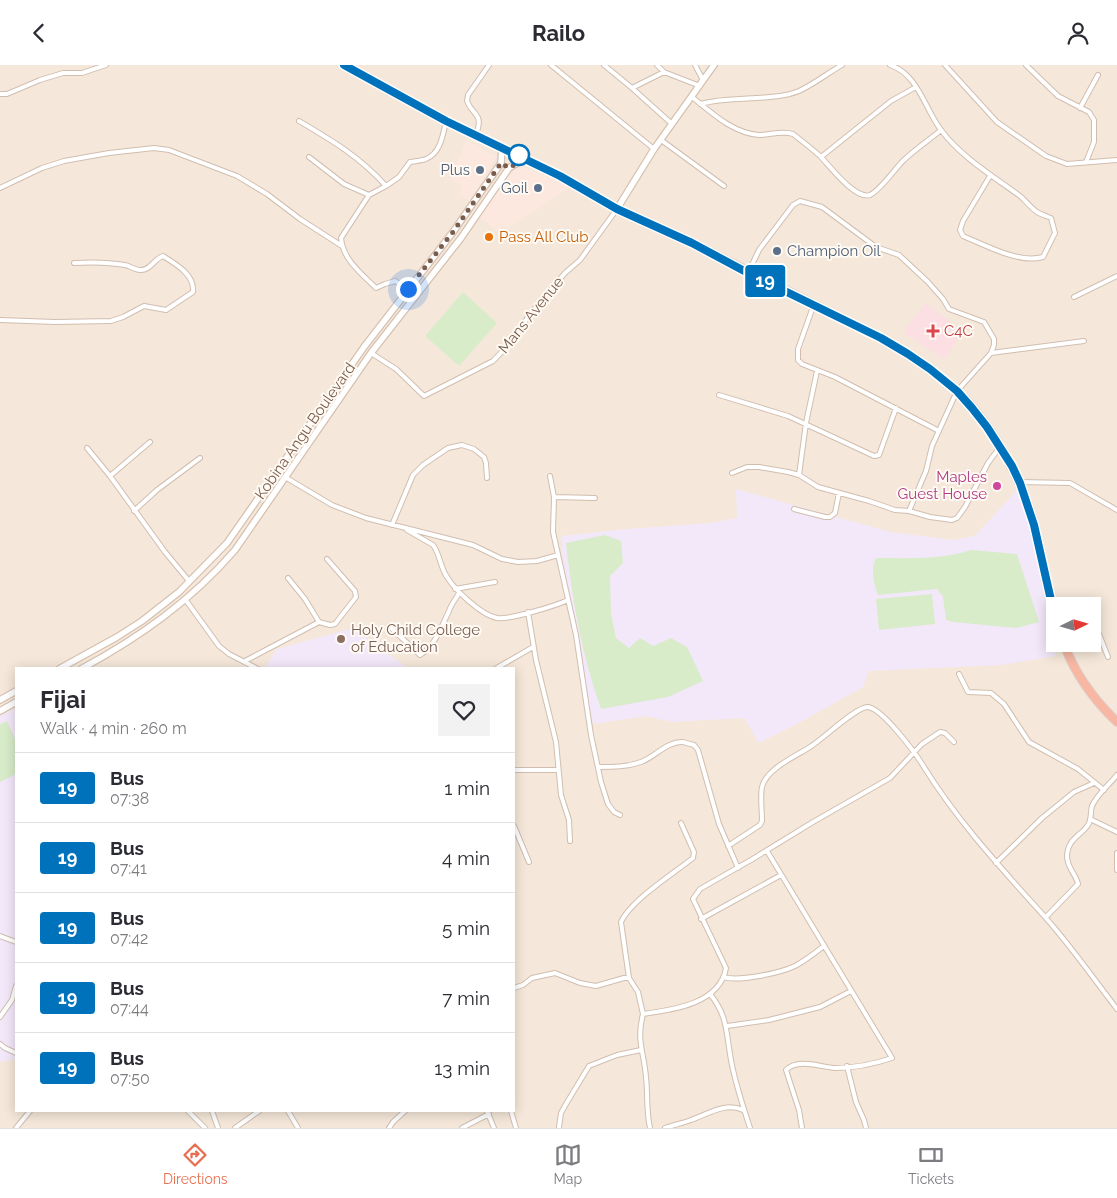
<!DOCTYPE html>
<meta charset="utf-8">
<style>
:root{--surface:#fff;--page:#f2f2f3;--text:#2b2b33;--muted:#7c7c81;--line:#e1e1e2;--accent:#e76f51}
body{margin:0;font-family:Raleway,sans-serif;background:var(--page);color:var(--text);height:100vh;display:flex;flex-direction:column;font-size:19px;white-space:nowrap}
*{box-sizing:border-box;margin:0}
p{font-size:16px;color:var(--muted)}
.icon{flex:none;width:28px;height:28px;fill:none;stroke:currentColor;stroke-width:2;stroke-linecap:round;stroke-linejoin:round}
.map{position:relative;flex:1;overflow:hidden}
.drawer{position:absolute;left:15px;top:602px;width:500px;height:445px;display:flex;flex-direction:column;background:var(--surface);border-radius:0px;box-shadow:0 2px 12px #0003}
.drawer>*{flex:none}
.badge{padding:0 10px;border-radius:4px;font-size:18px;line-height:32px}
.needle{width:32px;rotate:85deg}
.buttons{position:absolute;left:1046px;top:532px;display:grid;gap:10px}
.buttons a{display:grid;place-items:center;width:55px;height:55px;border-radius:0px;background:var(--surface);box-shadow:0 2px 12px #0003;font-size:25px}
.you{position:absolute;width:25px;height:25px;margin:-12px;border:4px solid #fff;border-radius:50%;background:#1a73e8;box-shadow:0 0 0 8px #1a73e833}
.map>.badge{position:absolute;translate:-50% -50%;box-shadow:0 0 0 2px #fff}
.round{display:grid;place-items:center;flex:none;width:52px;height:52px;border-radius:0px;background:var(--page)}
.overview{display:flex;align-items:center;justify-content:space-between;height:85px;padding:0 25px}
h1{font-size:24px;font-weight:700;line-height:38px}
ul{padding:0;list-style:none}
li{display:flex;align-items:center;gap:15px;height:70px;padding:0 25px;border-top:1px solid var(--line)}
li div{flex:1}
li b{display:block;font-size:19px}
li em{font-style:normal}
li .badge{min-width:55px;font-weight:700;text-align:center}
header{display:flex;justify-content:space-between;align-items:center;height:65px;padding:0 25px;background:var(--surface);font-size:22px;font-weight:700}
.menu{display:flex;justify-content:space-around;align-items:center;height:70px;border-top:1px solid var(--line);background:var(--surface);font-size:14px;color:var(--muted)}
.menu a{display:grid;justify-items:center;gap:2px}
.menu .on{color:var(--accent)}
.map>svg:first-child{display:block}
.residential{fill:#f5e8da;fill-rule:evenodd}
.commercial{fill:#fde8e0}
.education{fill:#f3e8fa}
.medical{fill:#fbdfe3}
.green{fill:#d8ecc9}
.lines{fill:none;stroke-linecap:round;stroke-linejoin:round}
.street-casing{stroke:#d1beb0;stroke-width:6}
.secondary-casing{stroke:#d6c0b0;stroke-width:8}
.highway-casing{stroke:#dad1cd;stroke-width:10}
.street{stroke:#fff;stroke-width:4}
.secondary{stroke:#fff;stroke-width:5.5}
.highway{stroke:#f7b7a3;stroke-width:8}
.line-casing{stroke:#fff;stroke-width:11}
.line{stroke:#0072bc;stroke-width:8}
.walk{stroke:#7a5c4d;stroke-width:5;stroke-dasharray:0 9}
.stop-dot{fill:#fff;stroke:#0072bc;stroke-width:2.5}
.service-dot{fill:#5c6f8a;stroke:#fffaf3;stroke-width:2}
.food-dot{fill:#e8710a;stroke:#fffaf3;stroke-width:2}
.health-dot{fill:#e0444e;stroke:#fffaf3;stroke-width:2}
.hotel-dot{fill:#d1479c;stroke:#fffaf3;stroke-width:2}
.education-dot{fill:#8d6e63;stroke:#fffaf3;stroke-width:2}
.labels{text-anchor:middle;stroke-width:4;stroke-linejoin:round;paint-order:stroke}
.service-label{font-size:15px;fill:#4e5e75;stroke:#fffaf3;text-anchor:end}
.food-label{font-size:15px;fill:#c56008;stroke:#fffaf3;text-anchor:start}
.street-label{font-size:15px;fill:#7a5c4d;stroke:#fffaf3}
.health-label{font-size:15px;fill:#be3a42;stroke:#fffaf3;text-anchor:start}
.hotel-label{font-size:15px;fill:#b23c85;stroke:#fffaf3;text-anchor:end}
.education-label{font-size:15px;fill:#785e54;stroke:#fffaf3;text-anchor:start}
</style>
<header><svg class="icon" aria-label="back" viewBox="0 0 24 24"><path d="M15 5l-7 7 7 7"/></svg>Railo<svg class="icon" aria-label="person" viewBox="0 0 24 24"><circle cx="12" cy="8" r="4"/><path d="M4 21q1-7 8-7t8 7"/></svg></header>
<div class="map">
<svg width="1117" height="1063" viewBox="0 0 1117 1063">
<rect width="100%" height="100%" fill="#fdf6ec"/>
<!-- residential -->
<path class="residential" d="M 0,0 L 1117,0 L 1117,1063 L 0,1063 ZM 1055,541 L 1092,541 L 1092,579 L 1055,579 ZM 16,604 L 514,604 L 514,1046 L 16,1046 Z"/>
<!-- commercial -->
<path class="commercial" d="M 467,75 L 496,92 L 470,136 L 459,129 L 462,121 L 450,114 Z
M 518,100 L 571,121 L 501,168 L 478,151 L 500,118 Z"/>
<!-- education -->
<path class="education" d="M 1019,423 L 1034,471 L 1050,546 L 1056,591 L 1000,600 L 869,606 L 863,622 L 806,654 L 759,678 L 744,653 L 672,657 L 646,651 L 593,659 L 562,489 L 562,471 L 627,464 L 710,458 L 737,453 L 736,424 L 890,467 L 954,475 L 975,471 Z
M 353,563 L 409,604 L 264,604 L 277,584 Z
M 16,643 L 16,994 L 0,997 L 0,651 Z"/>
<!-- medical -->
<path class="medical" d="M 926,238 L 962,266 L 944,295 L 903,267 Z"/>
<!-- green -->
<path class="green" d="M 463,227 L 497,258 L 459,301 L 425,271 Z
M 605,470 L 621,476 L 623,498 L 610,511 L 611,548 L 616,573 L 629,583 L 640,573 L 653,581 L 671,573 L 687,582 L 703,616 L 668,632 L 601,644 C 582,591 572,534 566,478 Z
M 971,485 L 1017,489 L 1039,557 L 1016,563 L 953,557 L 946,555 L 943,532 L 937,524 L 878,530 C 874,520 870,503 876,493 C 908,493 940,495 971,485 Z
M 932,529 L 935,559 L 879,565 L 876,534 Z
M 7,656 L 16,676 L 16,709 L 0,717 L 0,659 Z"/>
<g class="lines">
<!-- street casing -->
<g class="street-casing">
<path id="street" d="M 551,0 L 654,84
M 604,0 L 632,23 L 664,7
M 657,0 L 664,7 L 700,21
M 695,0 L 703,15
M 890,0 C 918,9 925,44 941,65 C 960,91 994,112 1020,131 C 1026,136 1030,142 1037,147 C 1040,149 1046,151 1051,153 L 1055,168 L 1043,192 C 1019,199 985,180 963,171 L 960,165 L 963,156 L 990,111
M 945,0 L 997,57 L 1046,91 L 1067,99 L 1117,95
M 1026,0 L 1058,31 L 1089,47 L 1094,55 L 1094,77 L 1086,97
M 632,23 L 672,59
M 0,29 L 7,29 L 40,15 L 63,8 L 82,8 L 106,0
M 692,32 C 711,47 732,68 759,70 C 770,70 782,65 793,69 C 802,76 811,83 820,91 C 829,100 855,135 870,130 C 881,125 895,103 905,94 C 916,84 929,75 941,65
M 700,39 C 731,30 772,37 799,26 C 814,19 828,8 842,0
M 1080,43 L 1098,10
M 299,56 C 333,76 360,92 386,121
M 476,70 C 484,47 473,52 467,36 L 468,30 L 489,0
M 661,75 L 724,121
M 309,92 L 344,119 L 369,130
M 821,92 L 891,36 L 916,22
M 0,123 L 42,103 L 64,96 L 109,88 L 154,83 L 169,85 L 237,111 L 267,129 L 300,154 L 342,181
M 749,206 L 759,185 L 793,140 L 800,136 L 822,142 L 876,182 L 899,190 L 928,217 L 943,234 L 949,244 L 984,257 L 994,274 L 994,280 L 991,288
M 414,231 L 408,224 L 395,216 L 385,219 L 376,223 C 361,208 343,195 341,173 L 369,130 L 386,121 L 399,112 L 410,97 C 415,96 421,96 426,94 C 441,88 443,69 446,56
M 1074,232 L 1117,211
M 814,239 L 798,284 L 798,295 L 802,299 L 835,312 L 939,366
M 0,255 L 55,257 L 111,256 L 123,252 L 144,241 L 166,245 L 193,227 C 195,210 176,199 163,191 C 154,194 150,206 140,205 C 135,205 130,201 125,200 C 108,197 91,197 74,198
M 371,288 L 396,304 L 424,331 L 493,296 L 512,276 L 530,249 L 565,208 L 580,195 L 617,144
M 719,330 L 788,351 L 874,391 L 879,390 L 896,343
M 87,383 L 110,411 L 165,487 L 189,516
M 732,408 L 747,402 L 759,402 L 788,407 L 799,410 L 818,422 L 869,436 L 895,445 L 909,446 L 930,452 L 952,455 L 957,453 L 965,442 L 988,398 L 1000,382
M 799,410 L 806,358 L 817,306
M 110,411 L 150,377
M 550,411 L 554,432 L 553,467 L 576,570 L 591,670 L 601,717 L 608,739 L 614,747 L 620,750
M 285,412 L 332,440 L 366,453 L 473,480 L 502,494 L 518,497 L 537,496 L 558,490
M 1020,417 L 1070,418 L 1117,445
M 554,432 L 595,433
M 794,444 L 825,452 L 830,452 L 835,448 L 839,428
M 134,446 L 157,425 L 200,393
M 909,446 L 926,406 L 932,381 L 957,326 L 991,288 L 1084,276
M 392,460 L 413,410 L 423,400 L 448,383 L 462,380 L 474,384 L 484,392 L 486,398 L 487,413
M 407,465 L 433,480 C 440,489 440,502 447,512 C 455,525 481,550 497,553 C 509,555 555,541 568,535
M 455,524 L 495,517
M 185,534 L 219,581 L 229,589 L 258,604
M 528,547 L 536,595 L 556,677 L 561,730 L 569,755 L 570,776
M 319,557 L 330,560 L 335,559 L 356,532 L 355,526 L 327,494
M 389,561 L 420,590 C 436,580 441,562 449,546 C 451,539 456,534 459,528
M 1092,566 L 1099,569 L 1108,592
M 245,596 L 319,557 L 305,534 L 288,513
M 495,604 L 533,582
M 959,609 L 968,627 L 991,628 L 1004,639 L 1029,677 L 1078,704 L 1104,725
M 598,702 C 613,702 627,702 641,697 C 655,692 667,676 683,677 C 686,678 690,679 694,680 L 698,685 L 719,759 L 738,803
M 514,705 L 557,705
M 1090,754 L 1117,767
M 514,761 L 529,797
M 728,781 L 760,760 L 762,756 C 762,746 760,732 762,722 C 766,704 796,691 810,682 C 823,674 857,641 868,642 C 883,644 916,689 924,702 C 958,757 1002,804 1045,852 C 1071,881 1093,913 1117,944
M 767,786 L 892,993 C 874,999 854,1003 835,1003 C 820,1002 798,993 786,1005 L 799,1045 L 802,1063
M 1117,788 L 1117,805
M 996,798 L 1042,753 L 1074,727 L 1094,718
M 1046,852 L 1078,819 C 1076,809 1067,803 1067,791 C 1068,773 1081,771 1088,760 C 1092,754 1090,747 1092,741 C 1097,729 1109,720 1117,710
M 701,854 L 781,810
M 0,871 L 16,877
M 723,912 C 739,917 780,908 795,901 C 805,896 815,888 824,881
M 629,913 L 621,857 C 630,836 674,808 693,793 L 694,787 L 681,758
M 514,923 L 523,920 L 532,913 L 555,908 L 580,918 L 596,921 L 624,913 L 629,913 L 638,927 L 643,949
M 710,929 C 728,951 726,968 731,995 C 735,1018 743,1041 750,1063
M 0,952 L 12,935 L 16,921
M 727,961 L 769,955 L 820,942 L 851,926
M 0,979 L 5,983 L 16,988
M 847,1001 L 856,1037 L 864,1055 L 866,1063
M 188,1046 L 205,1063
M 212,1046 L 218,1063
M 288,1046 L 298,1063
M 487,1046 L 494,1063
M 511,1046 L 516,1063
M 559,1062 L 561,1048 L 566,1039 L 589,1001 L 617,990 L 641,985
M 16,1063 L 30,1046
M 235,1063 L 259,1046
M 389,1063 L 393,1057 L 405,1046
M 462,1063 L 489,1049
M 650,1063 C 646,1045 648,1030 646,1012 C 644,987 636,976 643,949 C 672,945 720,939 726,903 L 693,834 L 700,824 L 751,795 L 813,757 L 890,713 L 922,679 L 940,667 L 945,668 L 954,677
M 665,1063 C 674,1060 683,1058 691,1055 C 708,1049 725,1037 743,1045"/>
</g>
<!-- secondary casing -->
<g class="secondary-casing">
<path id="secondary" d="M 617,144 L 654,84 L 714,0
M 59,604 L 117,572 L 142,556 L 179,527 L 227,478 L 364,282 L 453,167 L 478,131 L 501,98 L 502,82
M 81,604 C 140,572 191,536 235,485 L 371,288 L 461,173 L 509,103 L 525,93
M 0,635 L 16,626
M 0,646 L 16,637"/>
</g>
<!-- highway casing -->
<g class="highway-casing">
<path id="highway" d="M 344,0 L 446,56 L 560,111 L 617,144 L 692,178 L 881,273 C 907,288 933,305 956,325 C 992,358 1021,413 1034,459 C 1042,490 1046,522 1055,553
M 1064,579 C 1075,609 1094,635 1117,657"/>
</g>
<!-- street -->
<use href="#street" class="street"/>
<!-- secondary -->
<use href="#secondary" class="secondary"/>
<!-- highway -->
<use href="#highway" class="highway"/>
</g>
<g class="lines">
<!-- line casing -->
<g class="line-casing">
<path id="line" d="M 344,0 L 446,56 L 560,111 L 617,144 L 692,178 L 748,208 L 881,273 L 908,289 L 930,304 L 957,326 L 972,343 L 987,362 L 1012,401 L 1020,418 L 1034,460 L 1055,553"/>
</g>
<!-- line -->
<use href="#line" class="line"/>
<!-- walk -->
<path class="walk" d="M 408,224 L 453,167 L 501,98 L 509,103 L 525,93 L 519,90"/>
</g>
<!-- markers -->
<circle class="stop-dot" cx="519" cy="90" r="10"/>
<g class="service-dot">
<circle cx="480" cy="105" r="5"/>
<circle cx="538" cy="123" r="5"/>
<circle cx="777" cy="186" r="5"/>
</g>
<circle class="food-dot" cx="489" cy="172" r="5"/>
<path class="health-dot" d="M930.5 258.5h5v5h5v5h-5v5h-5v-5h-5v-5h5z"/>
<circle class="hotel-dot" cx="997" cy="421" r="5"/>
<circle class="education-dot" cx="341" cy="574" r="5"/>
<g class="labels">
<!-- service labels -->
<g class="service-label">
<text x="470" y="110">Plus</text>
<text x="528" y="128">Goil</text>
<text x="787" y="191" text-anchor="start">Champion Oil</text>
</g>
<!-- food labels -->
<g class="food-label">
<text x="499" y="177">Pass All Club</text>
</g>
<!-- street labels -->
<g class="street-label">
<text transform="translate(531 250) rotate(-51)" y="5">Mans Avenue</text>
<text transform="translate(305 366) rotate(-55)" y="5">Kobina Angu Boulevard</text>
</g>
<!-- health labels -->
<g class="health-label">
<text x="944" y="271">C4C</text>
</g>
<!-- hotel labels -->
<g class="hotel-label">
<text x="987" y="417">Maples<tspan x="987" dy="17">Guest House</tspan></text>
</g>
<!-- education labels -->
<g class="education-label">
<text x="351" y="570">Holy Child College<tspan x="351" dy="17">of Education</tspan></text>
</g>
</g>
</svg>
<div class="buttons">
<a><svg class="needle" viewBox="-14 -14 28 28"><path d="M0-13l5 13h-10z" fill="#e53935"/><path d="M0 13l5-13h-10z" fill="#7c7c81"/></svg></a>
</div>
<div class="you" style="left:408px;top:224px"></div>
<b class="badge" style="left:765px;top:216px;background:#0072bc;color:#fff">19</b>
<section class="drawer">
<div class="overview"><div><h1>Fijai</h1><p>Walk · 4 min · 260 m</p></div><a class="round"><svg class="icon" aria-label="heart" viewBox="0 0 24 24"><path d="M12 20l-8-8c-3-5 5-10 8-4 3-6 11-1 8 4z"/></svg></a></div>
<ul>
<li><span class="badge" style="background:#0072bc;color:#fff">19</span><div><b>Bus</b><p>07:38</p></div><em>1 min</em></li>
<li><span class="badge" style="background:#0072bc;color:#fff">19</span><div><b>Bus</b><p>07:41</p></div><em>4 min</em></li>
<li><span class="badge" style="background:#0072bc;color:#fff">19</span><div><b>Bus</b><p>07:42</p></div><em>5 min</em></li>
<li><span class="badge" style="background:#0072bc;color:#fff">19</span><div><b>Bus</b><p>07:44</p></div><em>7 min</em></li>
<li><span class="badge" style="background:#0072bc;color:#fff">19</span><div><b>Bus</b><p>07:50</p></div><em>13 min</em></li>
</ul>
</section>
</div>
<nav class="menu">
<a class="on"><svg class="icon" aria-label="directions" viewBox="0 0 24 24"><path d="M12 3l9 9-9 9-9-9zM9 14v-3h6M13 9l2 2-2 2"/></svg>Directions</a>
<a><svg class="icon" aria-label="map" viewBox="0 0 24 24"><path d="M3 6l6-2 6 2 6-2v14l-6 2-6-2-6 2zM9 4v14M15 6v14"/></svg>Map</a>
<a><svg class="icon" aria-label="tickets" viewBox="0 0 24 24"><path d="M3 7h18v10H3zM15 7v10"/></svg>Tickets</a>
</nav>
